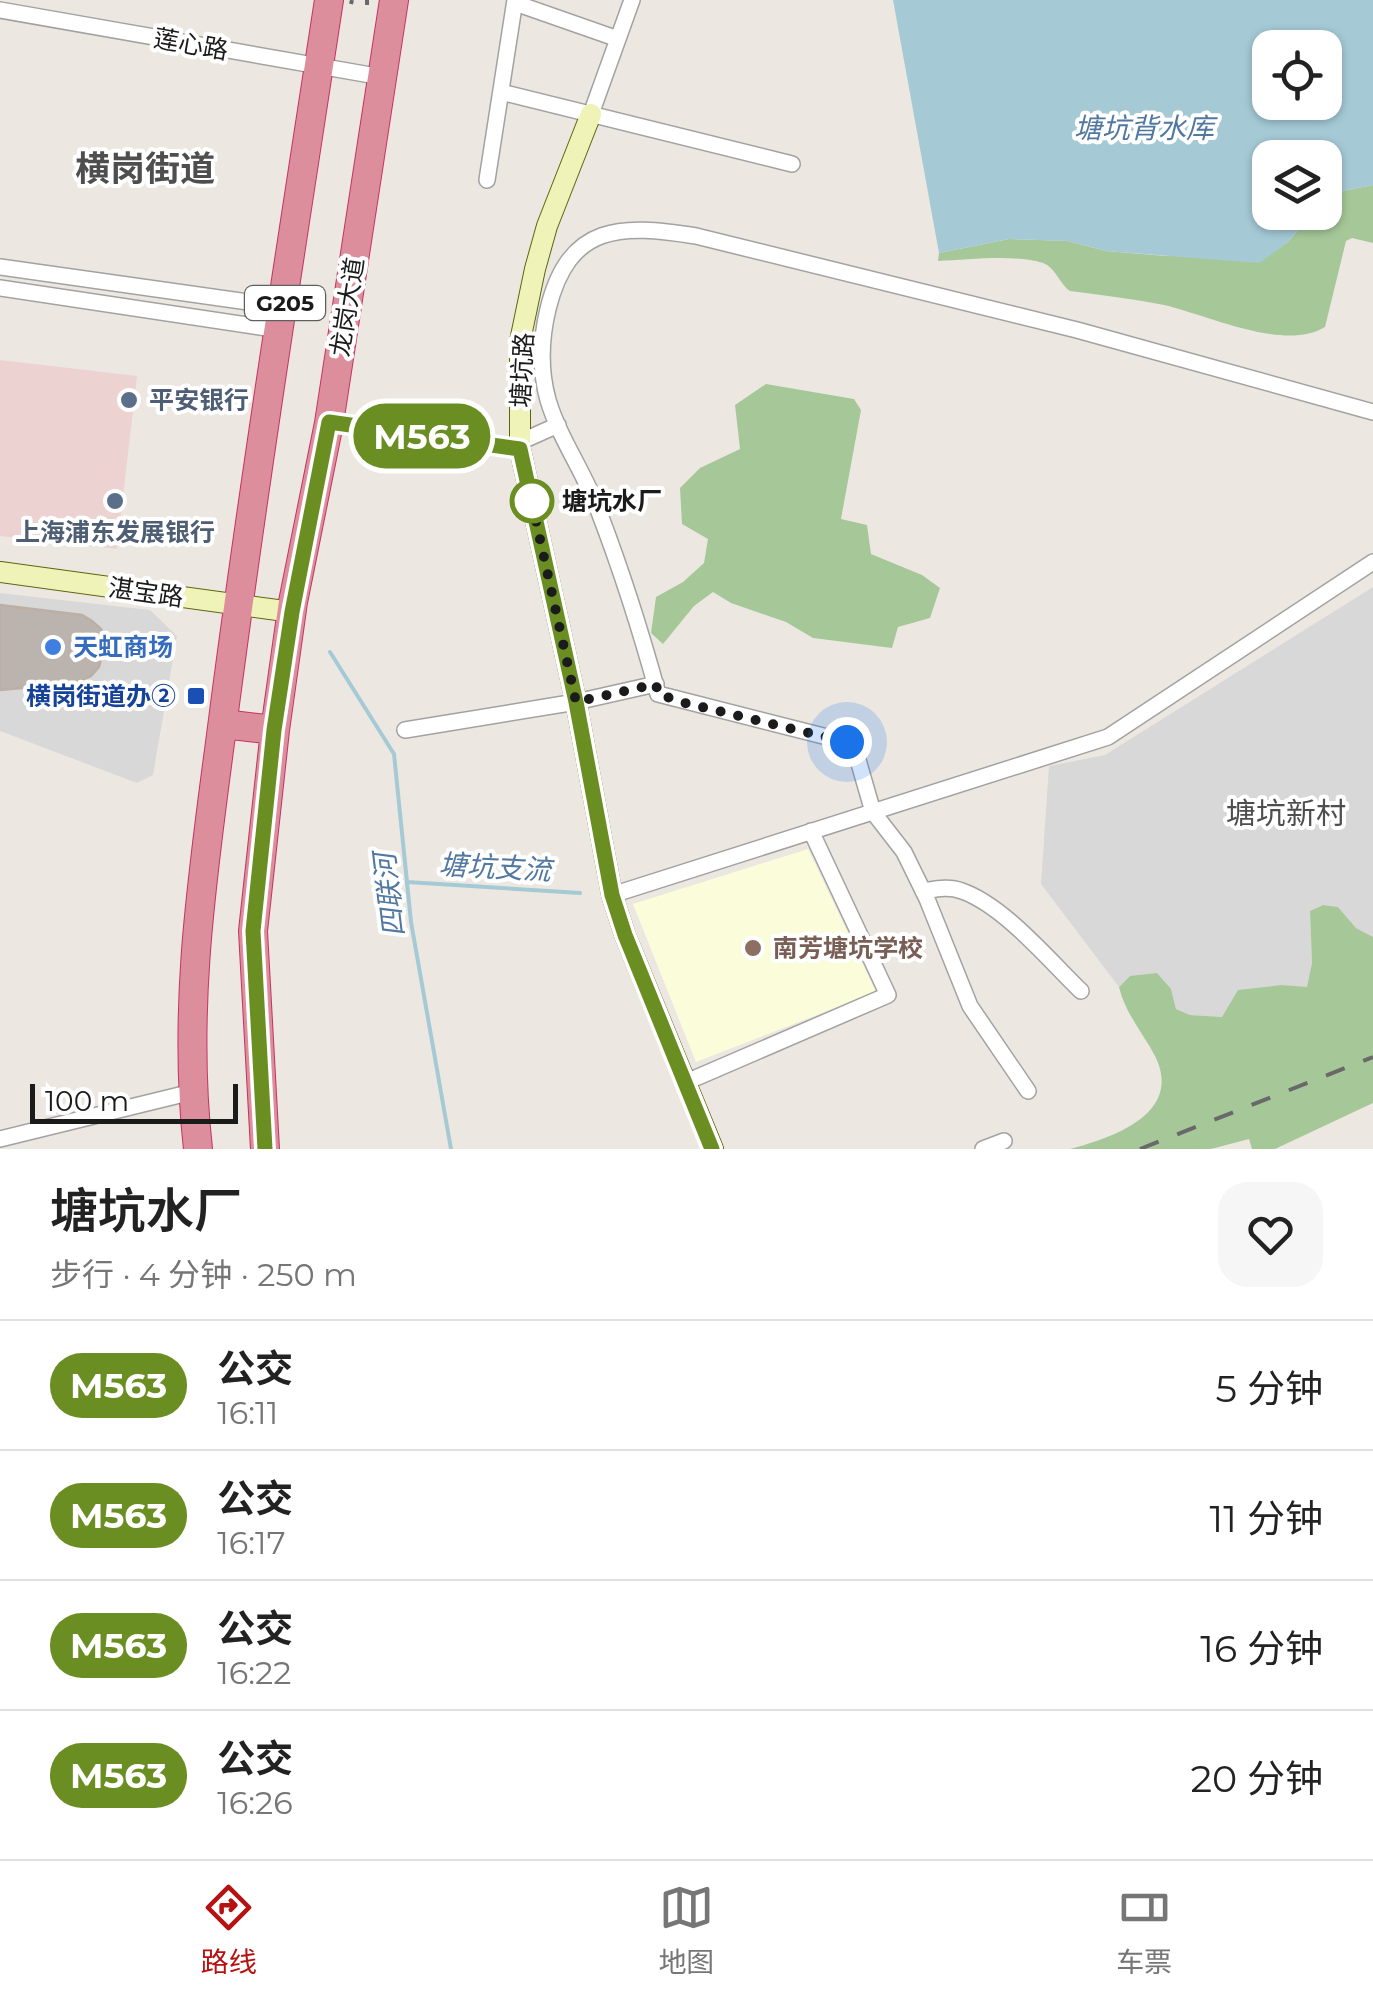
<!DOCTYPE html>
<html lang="zh">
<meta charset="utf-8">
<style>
:root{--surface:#fff;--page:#f6f6f6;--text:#222;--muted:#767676;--line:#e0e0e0;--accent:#b51211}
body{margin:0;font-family:Montserrat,"Noto Sans SC",sans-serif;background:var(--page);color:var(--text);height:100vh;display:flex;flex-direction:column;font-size:38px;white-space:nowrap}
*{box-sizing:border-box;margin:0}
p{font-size:32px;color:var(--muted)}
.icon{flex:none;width:55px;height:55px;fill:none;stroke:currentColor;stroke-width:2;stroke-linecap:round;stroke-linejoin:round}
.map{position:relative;height:1149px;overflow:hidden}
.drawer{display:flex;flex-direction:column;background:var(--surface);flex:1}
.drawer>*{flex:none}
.badge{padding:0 20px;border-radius:32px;font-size:35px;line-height:65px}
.controls{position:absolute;left:1252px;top:30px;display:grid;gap:20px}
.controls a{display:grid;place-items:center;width:90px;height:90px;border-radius:20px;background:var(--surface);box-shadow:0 2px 8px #0004;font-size:50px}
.scale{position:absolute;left:30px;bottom:25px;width:208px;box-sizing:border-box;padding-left:10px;border:5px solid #1b1b1b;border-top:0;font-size:28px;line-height:35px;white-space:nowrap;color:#1b1b1b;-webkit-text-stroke:8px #fff;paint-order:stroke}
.you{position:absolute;width:50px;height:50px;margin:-25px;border:8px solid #fff;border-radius:50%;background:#1a73e8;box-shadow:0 0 0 15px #1a73e833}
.map>.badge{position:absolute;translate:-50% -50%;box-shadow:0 0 0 5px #fff}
.round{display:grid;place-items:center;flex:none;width:105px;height:105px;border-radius:30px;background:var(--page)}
.headline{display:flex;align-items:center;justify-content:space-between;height:170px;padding:0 50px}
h1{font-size:48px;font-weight:600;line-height:75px}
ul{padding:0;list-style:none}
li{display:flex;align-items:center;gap:30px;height:130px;padding:0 50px;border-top:2px solid var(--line)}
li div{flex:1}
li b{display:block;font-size:38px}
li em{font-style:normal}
li .badge{min-width:110px;font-weight:700;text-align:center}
.tabs{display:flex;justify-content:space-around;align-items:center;height:140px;border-top:2px solid var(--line);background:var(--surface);font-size:28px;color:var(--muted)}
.tabs a{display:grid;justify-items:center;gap:5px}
.tabs .on{color:var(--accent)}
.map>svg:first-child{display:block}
.residential{fill:#d9d8d8}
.commercial{fill:#ecd2d1}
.education{fill:#fbfcda}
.forest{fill:#a6c899}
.water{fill:#a5cad6;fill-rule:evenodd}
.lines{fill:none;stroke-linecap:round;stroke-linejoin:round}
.stream{stroke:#a5cad6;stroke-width:4}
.building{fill:#bbb4ae;stroke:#bcafa5;stroke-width:2.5}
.street-casing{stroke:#a2a2a2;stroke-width:18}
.secondary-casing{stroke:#5c660e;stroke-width:22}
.highway-casing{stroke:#c53263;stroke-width:30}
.street{stroke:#fff;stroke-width:15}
.secondary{stroke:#eff3b8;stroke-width:20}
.highway{stroke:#dd8e9c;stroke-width:28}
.rail{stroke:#696969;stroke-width:4;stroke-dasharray:20 20;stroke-linecap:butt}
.line-casing{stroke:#fff;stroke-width:22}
.line{stroke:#6b8e23;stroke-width:15}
.walk{stroke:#1b1b1b;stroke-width:10;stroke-dasharray:0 18}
.service-dot{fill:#5c6f8a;stroke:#fff;stroke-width:4}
.stop-dot{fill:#fff;stroke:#6b8e23;stroke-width:5}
.shop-dot{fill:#3f7fe0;stroke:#fff;stroke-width:4}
.transit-dot{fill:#1a4fb4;stroke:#fff;stroke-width:4}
.education-dot{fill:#8d6e63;stroke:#fff;stroke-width:4}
.labels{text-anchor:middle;stroke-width:8;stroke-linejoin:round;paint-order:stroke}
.shield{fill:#fff;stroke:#5f5f5f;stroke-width:2.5}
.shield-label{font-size:22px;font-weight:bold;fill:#1b1b1b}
.street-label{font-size:25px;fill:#1b1b1b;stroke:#fff}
.service-label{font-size:25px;font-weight:bold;fill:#4e5e75;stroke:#fff;text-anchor:start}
.stop-label{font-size:25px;font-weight:bold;fill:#1b1b1b;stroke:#fff;text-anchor:start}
.shop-label{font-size:25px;font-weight:bold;fill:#366cbe;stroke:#fff;text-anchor:start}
.transit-label{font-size:25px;font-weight:bold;fill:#164399;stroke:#fff;text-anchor:end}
.education-label{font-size:25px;font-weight:bold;fill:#785e54;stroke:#fff;text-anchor:start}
.water-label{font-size:28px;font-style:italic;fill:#5178a1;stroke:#fff}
.quarter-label{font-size:30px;fill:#4e4e4e;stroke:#fff}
.district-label{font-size:35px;font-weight:bold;fill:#4e4e4e;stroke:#fff}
</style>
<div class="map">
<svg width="1373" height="1149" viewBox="0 0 1373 1149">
<rect width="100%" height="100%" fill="#ece8e1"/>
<!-- residential -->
<path class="residential" d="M 1373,587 L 1373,937 L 1356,928 L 1338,907 L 1322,905 L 1310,911 L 1312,963 L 1308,988 L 1282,985 L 1230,1007 L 1223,1017 L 1190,1015 L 1176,1009 L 1171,989 L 1130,976 L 1119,987 L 1041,884 L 1049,766 L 1105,755 Z
M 0,593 L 150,610 L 177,636 L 153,775 L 137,783 L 0,731 Z"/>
<!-- commercial -->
<path class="commercial" d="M 0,360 L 137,376 L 117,549 L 0,536 Z"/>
<!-- education -->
<path class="education" d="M 808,849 L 876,992 L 696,1062 L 633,904 Z"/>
<!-- forest -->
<path class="forest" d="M 1373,185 L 1373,243 L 1352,238 L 1346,241 L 1325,327 C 1284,352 1208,315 1164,305 C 1133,299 1101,295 1070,291 C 1059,283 1055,267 1043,263 C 1014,254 969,260 938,261 L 939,253 L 1009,239 L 1068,241 L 1106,251 L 1166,256 L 1287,243 L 1313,213 L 1325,212 L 1325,204 L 1343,191 Z
M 766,384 L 854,399 L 861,410 L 841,519 L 867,525 L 871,554 L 922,575 L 940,588 L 930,618 L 898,627 L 892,648 L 813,638 L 786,622 L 731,603 L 713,592 L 694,606 L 663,644 L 651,633 L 656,597 L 683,582 L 704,563 L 708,539 L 682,524 L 680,488 L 700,468 L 740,449 L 735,405 Z
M 1323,905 L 1338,907 L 1356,928 L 1373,937 L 1373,1103 L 1275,1149 L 1252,1149 L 1249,1139 L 1211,1149 L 1070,1149 C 1111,1138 1184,1114 1155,1056 C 1143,1033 1125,1013 1119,987 L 1130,976 L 1157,973 L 1171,989 L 1176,1009 L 1190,1015 L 1222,1017 L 1238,990 L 1282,985 L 1307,987 L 1312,963 L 1310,911 Z"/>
<!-- water -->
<path class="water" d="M 893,0 L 1373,0 L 1373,185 L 1343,191 L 1325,204 L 1325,158 L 1270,158 L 1270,212 L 1313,213 L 1287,243 L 1259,263 L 1106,251 L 1068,241 L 1009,239 L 939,253 ZM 1270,48 L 1325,48 L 1325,102 L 1270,102 Z"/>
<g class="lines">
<!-- stream -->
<path class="stream" d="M 330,652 L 394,754 L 411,922 L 451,1149
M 407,882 L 580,893"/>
</g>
<!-- building -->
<path class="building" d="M 0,605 L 82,615 L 92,621 L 101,629 L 106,640 L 99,667 L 91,676 L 76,683 L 0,690 Z"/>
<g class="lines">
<!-- street casing -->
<g class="street-casing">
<path id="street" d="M 515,3 L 618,39
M 0,10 L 382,77
M 501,92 L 792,164
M 591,114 L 632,0
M 487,180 L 515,0
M 0,267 L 284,307
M 0,288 L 280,330
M 329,423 L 520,449
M 520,442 L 558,425
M 405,730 L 576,702 L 656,684
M 923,891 C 936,889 949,886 962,891 C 1004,906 1048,959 1081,991
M 612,895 L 1108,737 L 1373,562
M 684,1083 L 888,995 L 811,831
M 1028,1091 L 970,1006 L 927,899 L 904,852 L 873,812 L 856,753 L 847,742 L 658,694 C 641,632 622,572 599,512 C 585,473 560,440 548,400 C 540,371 541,338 548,309 C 569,223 621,224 696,236 L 1077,330 L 1373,412
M 0,1139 L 192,1092
M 983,1149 L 1004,1141"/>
</g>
<!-- secondary casing -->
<g class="secondary-casing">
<path id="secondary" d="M 591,114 L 547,226 L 535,269 L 520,341 L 520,449 L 576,702 L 612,895 L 625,935 L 713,1149
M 0,572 L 292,612"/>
</g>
<!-- highway casing -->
<g class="highway-casing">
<path id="highway" d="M 223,724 L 275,730
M 198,1149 C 181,997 206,855 225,704 C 256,469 293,235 329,0
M 265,1149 L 253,931 L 275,730 L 293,602 L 329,423 L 394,0"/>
</g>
<!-- street -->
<use href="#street" class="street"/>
<!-- secondary -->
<use href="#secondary" class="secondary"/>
<!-- highway -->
<use href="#highway" class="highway"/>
<!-- rail -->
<path class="rail" d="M 351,4 L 352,0
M 367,5 L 367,0
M 1140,1149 L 1373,1057"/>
</g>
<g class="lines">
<!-- line casing -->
<g class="line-casing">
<path id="line" d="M 265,1149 L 253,931 L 274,730 L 292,612 L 329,422 L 520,449 L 576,702 L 612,895 L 625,935 L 712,1149"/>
</g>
<!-- line -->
<use href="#line" class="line"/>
<!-- walk -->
<path class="walk" d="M 532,501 L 528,485 L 576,702 L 656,684 L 658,694 L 685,703 L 847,742"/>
</g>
<!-- markers -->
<g class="service-dot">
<circle cx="129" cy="400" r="10"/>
<circle cx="115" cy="501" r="10"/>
</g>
<circle class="stop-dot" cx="532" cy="501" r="20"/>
<circle class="shop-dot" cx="53" cy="647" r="10"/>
<rect class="transit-dot" x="186" y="686" width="20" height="20" rx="5"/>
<circle class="education-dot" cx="753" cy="948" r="10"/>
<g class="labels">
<!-- shield labels -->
<rect class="shield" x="245" y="286" width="80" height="34" rx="8"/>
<g class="shield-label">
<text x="285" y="311">G205</text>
</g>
<!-- street labels -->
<g class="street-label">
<text transform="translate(191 44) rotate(10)" y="9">莲心路</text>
<text transform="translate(347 307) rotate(-81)" y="9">龙岗大道</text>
<text transform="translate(522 370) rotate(-87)" y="9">塘坑路</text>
<text transform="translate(146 592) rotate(8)" y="9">湛宝路</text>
</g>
<!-- service labels -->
<g class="service-label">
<text x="149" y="409">平安银行</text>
<text x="115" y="541" text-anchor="middle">上海浦东发展银行</text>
</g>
<!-- stop labels -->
<g class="stop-label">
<text x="562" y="510">塘坑水厂</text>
</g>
<!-- shop labels -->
<g class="shop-label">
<text x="73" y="656">天虹商场</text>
</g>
<!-- transit labels -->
<g class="transit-label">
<text x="176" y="705">横岗街道办②</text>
</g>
<!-- education labels -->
<g class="education-label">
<text x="773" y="957">南芳塘坑学校</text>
</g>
<!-- water labels -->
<g class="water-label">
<text x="1144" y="138">塘坑背水库</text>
<text transform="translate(495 867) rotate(3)" y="10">塘坑支流</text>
<text transform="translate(389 895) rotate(-97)" y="10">四联河</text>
</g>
<!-- quarter labels -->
<g class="quarter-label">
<text x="1286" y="824">塘坑新村</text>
</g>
<!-- district labels -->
<g class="district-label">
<text x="145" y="181">横岗街道</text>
</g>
</g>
</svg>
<div class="controls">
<a><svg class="icon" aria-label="locate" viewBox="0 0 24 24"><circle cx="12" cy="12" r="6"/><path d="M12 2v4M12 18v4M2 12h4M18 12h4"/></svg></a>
<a><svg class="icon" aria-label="layers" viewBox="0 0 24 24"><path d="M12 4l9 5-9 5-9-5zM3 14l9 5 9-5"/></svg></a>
</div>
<div class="scale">100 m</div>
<div class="you" style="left:847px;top:742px"></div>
<b class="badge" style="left:422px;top:436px;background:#6b8e23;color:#fff">M563</b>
</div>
<section class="drawer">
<div class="headline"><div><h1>塘坑水厂</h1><p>步行 · 4 分钟 · 250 m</p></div><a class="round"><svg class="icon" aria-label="heart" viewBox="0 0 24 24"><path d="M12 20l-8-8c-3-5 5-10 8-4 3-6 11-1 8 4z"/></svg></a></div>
<ul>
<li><span class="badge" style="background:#6b8e23;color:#fff">M563</span><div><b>公交</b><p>16:11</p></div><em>5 分钟</em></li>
<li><span class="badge" style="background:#6b8e23;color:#fff">M563</span><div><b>公交</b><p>16:17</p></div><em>11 分钟</em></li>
<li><span class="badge" style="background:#6b8e23;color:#fff">M563</span><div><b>公交</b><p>16:22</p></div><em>16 分钟</em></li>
<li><span class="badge" style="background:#6b8e23;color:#fff">M563</span><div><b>公交</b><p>16:26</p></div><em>20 分钟</em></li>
</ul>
</section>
<nav class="tabs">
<a class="on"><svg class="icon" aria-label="directions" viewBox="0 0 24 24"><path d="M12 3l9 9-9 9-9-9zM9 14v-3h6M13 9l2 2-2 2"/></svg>路线</a>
<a><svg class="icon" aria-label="map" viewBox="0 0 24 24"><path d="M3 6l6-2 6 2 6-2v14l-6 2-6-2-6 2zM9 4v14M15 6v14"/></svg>地图</a>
<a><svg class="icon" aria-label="tickets" viewBox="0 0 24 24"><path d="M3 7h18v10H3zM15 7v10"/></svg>车票</a>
</nav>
